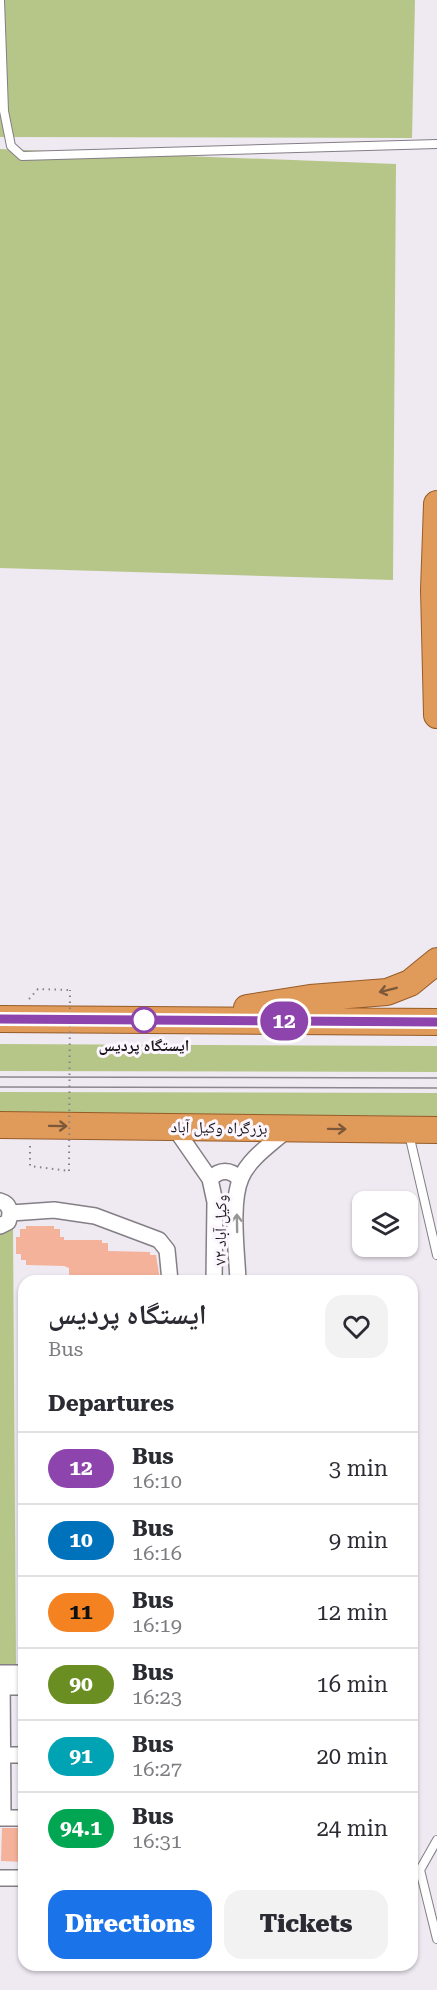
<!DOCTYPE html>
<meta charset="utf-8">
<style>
:root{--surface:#fff;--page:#f2f2f3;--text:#2b2b33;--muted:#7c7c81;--line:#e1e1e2;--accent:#1a73e8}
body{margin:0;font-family:"Roboto Serif","Noto Naskh Arabic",serif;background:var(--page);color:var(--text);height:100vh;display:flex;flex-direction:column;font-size:22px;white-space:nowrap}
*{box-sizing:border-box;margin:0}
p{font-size:20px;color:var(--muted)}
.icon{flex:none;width:33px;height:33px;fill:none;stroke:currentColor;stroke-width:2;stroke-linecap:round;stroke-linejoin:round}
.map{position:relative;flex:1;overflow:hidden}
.panel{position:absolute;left:18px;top:1275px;width:400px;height:696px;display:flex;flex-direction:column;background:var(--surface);border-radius:18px;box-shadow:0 2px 4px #0004}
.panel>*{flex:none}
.badge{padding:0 12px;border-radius:20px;font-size:21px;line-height:39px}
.fabs{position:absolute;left:352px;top:1191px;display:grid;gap:12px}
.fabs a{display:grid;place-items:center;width:66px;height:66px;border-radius:12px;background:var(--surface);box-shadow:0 2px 4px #0004;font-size:30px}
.map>.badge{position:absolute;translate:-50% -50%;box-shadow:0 0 0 3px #fff}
h2{padding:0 30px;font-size:22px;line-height:54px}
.round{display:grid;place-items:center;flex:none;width:63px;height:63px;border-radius:18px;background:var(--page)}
.overview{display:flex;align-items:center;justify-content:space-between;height:102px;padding:0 30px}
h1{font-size:28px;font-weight:800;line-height:45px}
.primary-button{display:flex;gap:12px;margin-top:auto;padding:12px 30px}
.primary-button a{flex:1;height:69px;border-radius:18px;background:var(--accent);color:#fff;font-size:24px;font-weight:800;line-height:69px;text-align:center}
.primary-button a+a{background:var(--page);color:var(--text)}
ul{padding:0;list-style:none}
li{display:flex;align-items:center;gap:18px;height:72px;padding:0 30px;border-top:2px solid var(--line)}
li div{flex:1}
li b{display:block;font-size:22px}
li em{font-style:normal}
li .badge{min-width:66px;font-weight:700;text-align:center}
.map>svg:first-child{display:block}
.green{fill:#b6c689}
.building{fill:#f5b29a}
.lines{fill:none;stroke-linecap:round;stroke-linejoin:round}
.service-casing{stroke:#847e86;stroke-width:10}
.minor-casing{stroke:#847e86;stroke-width:18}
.trunk-casing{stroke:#965c28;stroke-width:28}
.path{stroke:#858187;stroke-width:2;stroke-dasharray:1.5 4.5;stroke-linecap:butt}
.service{stroke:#fff;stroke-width:8}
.minor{stroke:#fff;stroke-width:15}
.trunk{stroke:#e09a5a;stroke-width:26}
.tram{stroke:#8b878d;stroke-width:1.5}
.path-bridge{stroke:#858187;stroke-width:2;stroke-dasharray:1.5 4.5;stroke-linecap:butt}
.oneway{stroke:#7c583a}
.oneway2{stroke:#989798}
.line-casing{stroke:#fff;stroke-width:14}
.line{stroke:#8e44ad;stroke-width:9}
.stop-dot{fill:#fff;stroke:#8e44ad;stroke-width:3}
.labels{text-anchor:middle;stroke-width:6;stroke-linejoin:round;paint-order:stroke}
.stop-label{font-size:16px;font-weight:bold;fill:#19171a;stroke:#fcf6ff}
.street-label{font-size:16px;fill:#19171a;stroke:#fcf6ff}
</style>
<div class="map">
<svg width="437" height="1990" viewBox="0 0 437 1990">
<rect width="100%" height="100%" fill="#efe9f2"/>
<!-- green -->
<path class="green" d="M 0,0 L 415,0 L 412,138 L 0,137 Z
M 0,149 L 396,164 L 393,580 L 0,568 Z
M 0,1044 L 437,1046 L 437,1072 L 0,1071 Z
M 0,1092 L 437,1093 L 437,1122 L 0,1121 Z
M 0,1225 L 13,1225 L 16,1672 L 0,1672 Z"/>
<!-- building -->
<path class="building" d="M 26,1226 L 54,1226 L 54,1229 L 60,1229 L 60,1237 L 64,1237 L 64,1240 L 102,1240 L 102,1243 L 108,1243 L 108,1251 L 150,1252 L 150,1255 L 156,1255 L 160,1280 L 74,1279 L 74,1275 L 69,1275 L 69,1268 L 64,1266 L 26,1265 L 26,1260 L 21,1260 L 21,1254 L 16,1254 L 16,1237 L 20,1237 L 20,1229 L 26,1229 Z
M 2,1828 L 24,1828 L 24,1862 L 1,1861 Z"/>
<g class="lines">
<!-- service casing -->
<g class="service-casing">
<path id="service" d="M 0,0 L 4,111 L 11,146 L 22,156 L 437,144
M 409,1134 L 437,1255
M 437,1840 L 420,1870 L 437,1939"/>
</g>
<!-- minor casing -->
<g class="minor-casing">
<path id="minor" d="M 174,1127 L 210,1179 L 215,1202 L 214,1281
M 210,1179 C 220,1169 230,1169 240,1179
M 0,1201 C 10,1204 12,1212 8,1222 L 0,1226
M 11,1213 L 54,1210 L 95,1216 L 159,1240 L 167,1250 L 170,1281
M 238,1281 C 237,1254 230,1203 241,1178 C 249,1158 273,1143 289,1128
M 0,1673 L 24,1673
M 2,1673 L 3,1818
M 0,1687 L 24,1687
M 0,1755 L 24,1755
M 0,1818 L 24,1818
M 0,1878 L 24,1878"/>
</g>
<!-- trunk casing -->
<g class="trunk-casing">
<path id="trunk" d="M 437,504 L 434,590 L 437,715
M 247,1008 L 310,998 L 387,992 L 410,983 L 437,961
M 0,1019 L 437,1022
M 0,1125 L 437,1130"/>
</g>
<!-- path -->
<path class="path" d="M 29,999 L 38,989 L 70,990
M 30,1146 L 30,1166 L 69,1171"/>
<!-- service -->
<use href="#service" class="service"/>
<!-- minor -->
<use href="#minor" class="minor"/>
<!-- trunk -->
<use href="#trunk" class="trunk"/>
<!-- tram -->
<path class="tram" d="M 0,1077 L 437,1078
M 0,1087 L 437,1088"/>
<!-- path-bridge -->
<path class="path-bridge" d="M 69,1171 L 70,990"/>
</g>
<!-- one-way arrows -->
<defs><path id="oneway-shaft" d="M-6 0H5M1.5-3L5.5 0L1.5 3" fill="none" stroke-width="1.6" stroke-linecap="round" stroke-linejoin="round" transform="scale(1.5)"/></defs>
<g class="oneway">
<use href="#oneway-shaft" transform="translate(388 990) rotate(166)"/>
<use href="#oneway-shaft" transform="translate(58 1126) rotate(1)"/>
<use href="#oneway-shaft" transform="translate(337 1129) rotate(1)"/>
</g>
<use class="oneway2" href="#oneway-shaft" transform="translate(237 1223) rotate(-91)"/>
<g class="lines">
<!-- line casing -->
<g class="line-casing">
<path id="line" d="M 0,1019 L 437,1022"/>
</g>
<!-- line -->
<use href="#line" class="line"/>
</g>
<!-- markers -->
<circle class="stop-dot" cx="144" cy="1020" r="12"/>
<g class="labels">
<!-- stop labels -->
<g class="stop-label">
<text x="144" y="1051">ایستگاه پردیس</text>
</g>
<!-- street labels -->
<g class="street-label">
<text transform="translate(219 1127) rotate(1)" y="6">بزرگراه وکیل آباد</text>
<text transform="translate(220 1230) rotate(-89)" y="6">۷۲ وکیل آباد</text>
</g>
</g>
</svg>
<div class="fabs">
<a><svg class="icon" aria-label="layers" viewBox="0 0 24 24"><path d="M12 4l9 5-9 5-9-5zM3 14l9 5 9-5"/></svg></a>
</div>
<b class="badge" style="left:284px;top:1021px;background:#8e44ad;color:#fff">12</b>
<section class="panel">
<div class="overview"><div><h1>ایستگاه پردیس</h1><p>Bus</p></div><a class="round"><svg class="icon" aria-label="heart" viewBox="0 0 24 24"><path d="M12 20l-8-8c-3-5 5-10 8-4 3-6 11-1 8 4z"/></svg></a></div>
<h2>Departures</h2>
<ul>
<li><span class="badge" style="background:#8e44ad;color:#fff">12</span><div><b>Bus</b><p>16:10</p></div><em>3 min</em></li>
<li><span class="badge" style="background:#0072bc;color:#fff">10</span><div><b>Bus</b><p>16:16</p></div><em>9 min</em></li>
<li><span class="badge" style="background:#f58220;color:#111">11</span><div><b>Bus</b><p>16:19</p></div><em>12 min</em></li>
<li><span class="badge" style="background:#6b8e23;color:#fff">90</span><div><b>Bus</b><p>16:23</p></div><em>16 min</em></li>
<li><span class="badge" style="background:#00a3b4;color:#fff">91</span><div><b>Bus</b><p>16:27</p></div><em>20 min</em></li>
<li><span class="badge" style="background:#00a651;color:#fff">94.1</span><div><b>Bus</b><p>16:31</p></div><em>24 min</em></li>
</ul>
<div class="primary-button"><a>Directions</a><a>Tickets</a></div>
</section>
</div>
